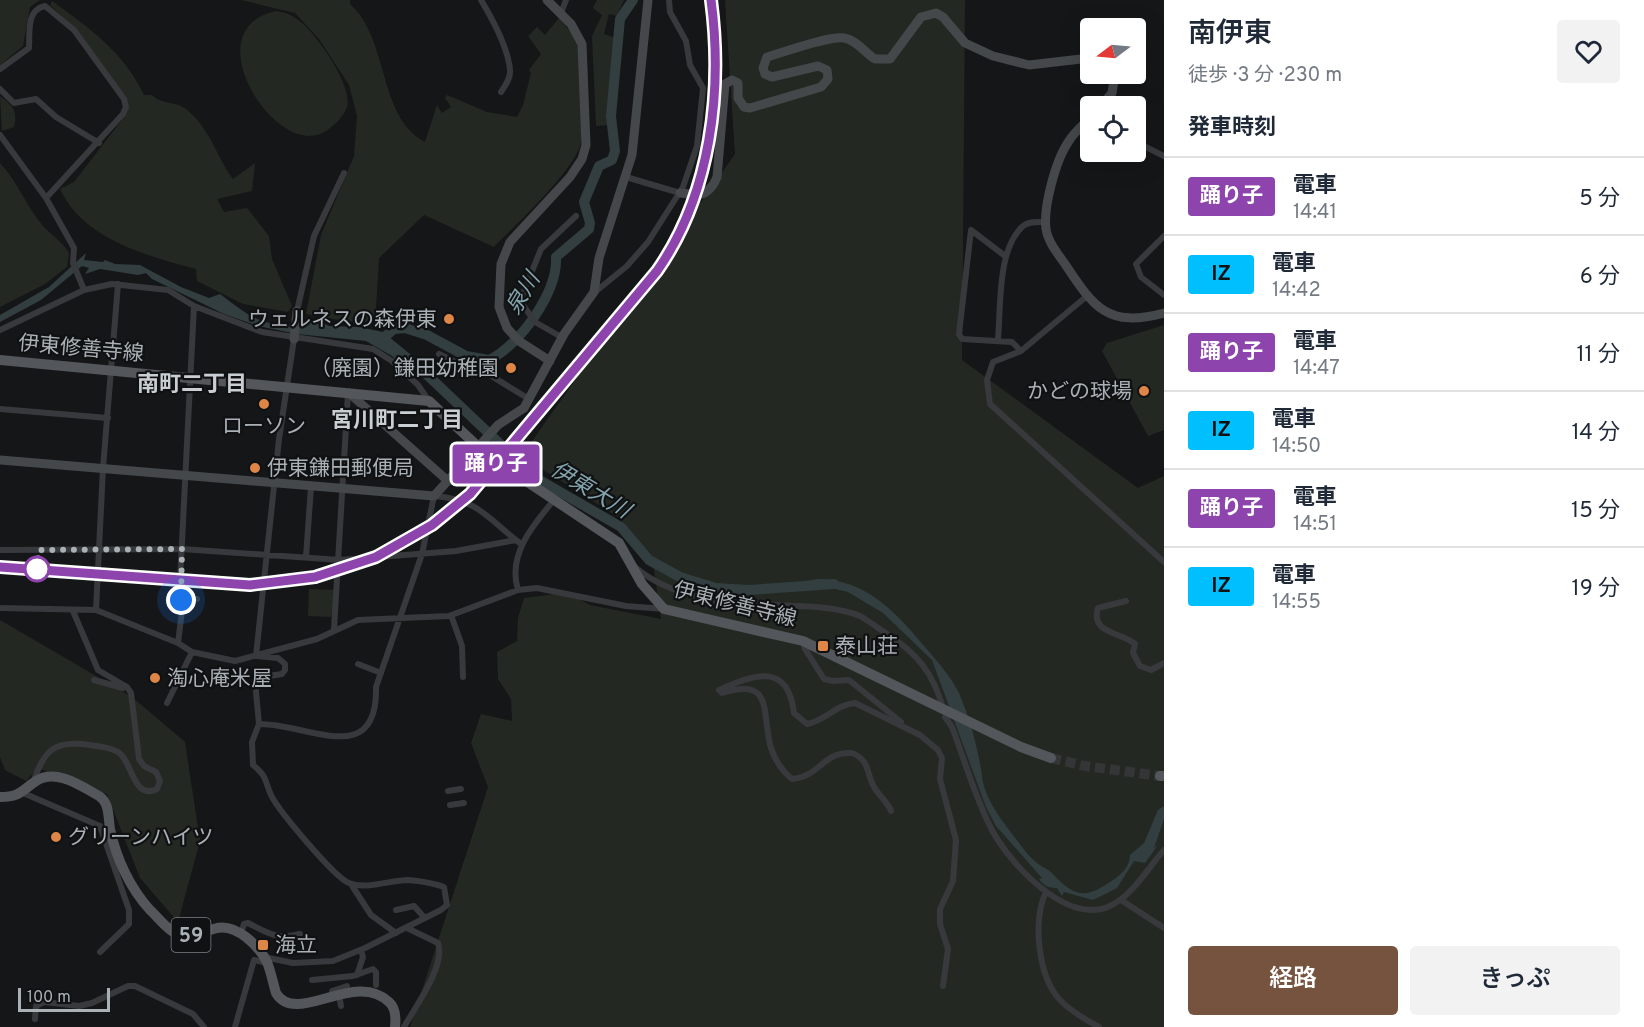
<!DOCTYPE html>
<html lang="ja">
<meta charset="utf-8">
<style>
:root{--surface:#fff;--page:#f2f2f3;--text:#1f2937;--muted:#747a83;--line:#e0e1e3;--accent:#75533e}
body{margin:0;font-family:Overpass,"Noto Sans JP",sans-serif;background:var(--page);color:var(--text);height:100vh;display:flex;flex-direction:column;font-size:22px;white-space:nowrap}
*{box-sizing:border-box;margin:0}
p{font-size:20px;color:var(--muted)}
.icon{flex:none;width:33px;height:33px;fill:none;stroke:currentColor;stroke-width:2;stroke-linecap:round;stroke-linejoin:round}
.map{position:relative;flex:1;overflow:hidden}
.side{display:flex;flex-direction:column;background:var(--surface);width:480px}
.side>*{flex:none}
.badge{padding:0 12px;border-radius:4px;font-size:21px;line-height:39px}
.needle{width:39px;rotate:254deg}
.fabs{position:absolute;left:1080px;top:18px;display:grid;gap:12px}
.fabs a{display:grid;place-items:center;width:66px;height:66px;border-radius:6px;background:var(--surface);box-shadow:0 6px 24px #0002;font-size:30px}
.scale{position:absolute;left:18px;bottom:15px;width:92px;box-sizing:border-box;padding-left:6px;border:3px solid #a9b0b6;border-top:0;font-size:16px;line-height:21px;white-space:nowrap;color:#a9b0b6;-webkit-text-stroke:4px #101112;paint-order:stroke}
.you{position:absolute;width:30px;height:30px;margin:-15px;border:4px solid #fff;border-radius:50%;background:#1a73e8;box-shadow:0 0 0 9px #1a73e833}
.map>.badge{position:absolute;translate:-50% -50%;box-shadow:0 0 0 3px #fff}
h2{padding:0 24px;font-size:22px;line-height:54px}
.round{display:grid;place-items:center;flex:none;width:63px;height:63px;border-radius:6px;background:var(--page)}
.summary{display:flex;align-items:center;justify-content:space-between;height:102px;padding:0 24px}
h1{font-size:28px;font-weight:600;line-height:45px}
.button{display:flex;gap:12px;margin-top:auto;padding:12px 24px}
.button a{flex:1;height:69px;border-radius:6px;background:var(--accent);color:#fff;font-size:24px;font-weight:600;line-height:69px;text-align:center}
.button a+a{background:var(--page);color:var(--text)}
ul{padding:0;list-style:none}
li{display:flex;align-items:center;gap:18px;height:78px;padding:0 24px;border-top:2px solid var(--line)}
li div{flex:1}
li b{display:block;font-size:22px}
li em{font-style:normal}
li .badge{min-width:66px;font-weight:700;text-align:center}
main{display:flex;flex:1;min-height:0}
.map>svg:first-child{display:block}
.green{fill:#232922}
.water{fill:#323e40}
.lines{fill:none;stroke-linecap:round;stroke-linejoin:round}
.river{stroke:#323e40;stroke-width:10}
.primary-tunnel{stroke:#333537;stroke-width:10;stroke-dasharray:10 5;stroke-linecap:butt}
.street{stroke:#37393c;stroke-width:6}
.secondary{stroke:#45484b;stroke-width:9}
.primary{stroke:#53565a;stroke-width:10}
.rail{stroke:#505356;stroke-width:1.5;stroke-dasharray:8 6;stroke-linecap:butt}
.line-casing{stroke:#fff;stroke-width:14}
.line{stroke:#8e44ad;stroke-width:9}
.walk{stroke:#a9b0b6;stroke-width:6;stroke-dasharray:0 10.8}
.poi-dot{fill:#de8647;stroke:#101112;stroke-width:2}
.stop-dot{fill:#fff;stroke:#8e44ad;stroke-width:3}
.labels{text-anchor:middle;stroke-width:4.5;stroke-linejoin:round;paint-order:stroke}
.shield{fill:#101112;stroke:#7b8085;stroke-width:1.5}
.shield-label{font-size:20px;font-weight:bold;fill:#a9b0b6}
.poi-label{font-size:21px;fill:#a9b0b6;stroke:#101112;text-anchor:start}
.street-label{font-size:21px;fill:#a9b0b6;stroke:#101112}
.water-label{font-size:22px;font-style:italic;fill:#84a4ad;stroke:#101112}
.neighbourhood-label{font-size:22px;font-weight:bold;fill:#c9ced2;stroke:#101112}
</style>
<main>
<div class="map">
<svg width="1164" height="1027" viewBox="0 0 1164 1027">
<rect width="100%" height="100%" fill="#151617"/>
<!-- green -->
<path class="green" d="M 0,0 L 40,0 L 30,7 L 23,46 L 0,65 Z
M 241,0 L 350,0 L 350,4 C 390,40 377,116 425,142 L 437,105 L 442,113 L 451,107 L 445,98 L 447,95 L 487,112 L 517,117 L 523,105 L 531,73 L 529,70 L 541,54 L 528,36 L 537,27 L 545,35 L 559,18 L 574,36 L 578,45 C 579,70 588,125 580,146 C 570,175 517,223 494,247 L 424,215 L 379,258 L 375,323 L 344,321 L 306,314 L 321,235 L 354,156 L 357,116 L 349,85 L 319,39 L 295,13 Z
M 597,0 L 624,0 L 617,16 L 609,14 L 604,34 L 616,38 L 610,125 L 596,126 L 592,36 L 602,15 L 593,8 Z
M 725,0 L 965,0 L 962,360 L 1138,488 L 1164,476 L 1164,1027 L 410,1027 L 488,787 L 471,743 L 481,714 L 512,721 L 511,699 L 498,679 L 497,652 L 517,641 L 518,618 L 524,598 L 555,594 L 579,599 L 590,605 L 661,619 L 652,556 L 618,517 L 534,464 L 525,451 L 735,154 Z
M 52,1 C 89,28 124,52 144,95 L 152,95 C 162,105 175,101 186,109 C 210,128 216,156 233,179 L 255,163 L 252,191 L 217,199 L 224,212 L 247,208 L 269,236 L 272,259 L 292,306 L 288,312 L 243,304 L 197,281 L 196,269 C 147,256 83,239 60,189 L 74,182 L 125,116 L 129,107 L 74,27 L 50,5 Z
M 276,11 C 284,12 290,14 297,19 C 315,31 353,85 347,107 C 343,118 334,125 326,131 C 278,163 191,29 276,11 Z
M 0,96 C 13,106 18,110 14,127 L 2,131 Z
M 0,163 C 18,182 26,206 43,226 C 52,236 62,241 69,253 L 67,267 L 45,284 L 0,307 Z
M 1164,325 L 1164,430 L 1148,436 L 1102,351 L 1107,343 Z
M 309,589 L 338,590 L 337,612 L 332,612 L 331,617 L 308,616 Z
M 0,620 L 132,697 L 185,742 L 200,841 L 178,922 L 140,878 L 107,794 L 38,768 L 26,781 L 5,770 L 0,757 Z"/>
<!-- water -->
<path class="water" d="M 86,253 L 84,260 L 103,262 L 105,260 L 115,264 L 140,265 L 181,287 L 209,298 L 220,294 C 247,314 260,328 298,324 L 301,320 L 319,321 L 329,326 L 359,327 L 383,332 L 415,358 L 432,382 L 417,369 L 409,372 L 392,356 L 366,341 L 297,334 L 258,326 L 224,314 L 152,279 L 146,273 L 138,275 L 100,269 L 85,274 L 89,268 L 82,266 L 41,300 L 0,322 L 0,315 L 49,287 Z
M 817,579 C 865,579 895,611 924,646 C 937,661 950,675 959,693 C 970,719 978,748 982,776 C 984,798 1003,822 1016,839 C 1022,847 1029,857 1037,863 C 1042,867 1048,869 1052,873 C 1074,897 1085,900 1113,880 C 1122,874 1130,866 1130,855 L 1144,843 L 1158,810 L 1164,806 L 1164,819 L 1154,848 L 1158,845 L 1145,863 L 1134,861 L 1117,888 L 1093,900 L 1064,892 L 1062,896 L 1057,888 C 1049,888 1044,886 1039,879 L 1042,878 L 996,826 L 986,807 L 932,660 L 883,613 L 848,592 L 814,584 L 794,590 L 806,581 Z"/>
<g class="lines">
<!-- river -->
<path class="river" d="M 381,340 L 394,329 L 405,328 L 427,335 L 466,356 L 489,360 C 520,345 558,292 556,257 L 589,229 L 590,223 L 584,202 L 599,166 L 612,160 L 615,151 L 611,116 L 620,19 L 633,0
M 421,369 L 536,478 L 621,527 L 649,560 L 680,577 L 716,588 L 749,590 L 834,584"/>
<!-- primary-tunnel -->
<path class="primary-tunnel" d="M 1051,758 L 1085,766 L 1160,776"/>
<!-- street -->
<path class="street" d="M 481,0 C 493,20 508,47 510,70 C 511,78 505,86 501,92
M 561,13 L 566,0
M 0,69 L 29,48 C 30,32 26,10 45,6 L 74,30 L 124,99 L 126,107 L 123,114 L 46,198
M 0,89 L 14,103 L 36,99 L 56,117 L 99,143
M 0,135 L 46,198 L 74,248 L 73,263 L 84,290
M 1136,142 L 1164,156
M 626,177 L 680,193
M 1164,236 L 1136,264 L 1141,277 L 1164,295
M 1005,256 L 971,230 L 959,334 L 962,339 L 1012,342 L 1021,351
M 595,292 L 627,266 L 648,242 L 683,187 L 697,146 L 703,88 L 690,65 L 686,41 L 670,12 L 669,0
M 1087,296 L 1021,351 L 993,362 L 987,380 L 990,404 L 1164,562
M 297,311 L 314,236 L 344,173
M 0,330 L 84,290 L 112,284 L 168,290 L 194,306 L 262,332 L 373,349 L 392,361 L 418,385 L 429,401
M 563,338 L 535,322 L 523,305 L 522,296 L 541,249 L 576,216
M 998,339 C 1001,307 997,249 1023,226 C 1029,221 1038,222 1046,222
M 439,354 L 457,363 L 480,369 L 529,399
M 0,409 L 108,418
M 0,550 L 182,549 L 340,560 L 456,551 L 516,540
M 306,557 L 311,487
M 635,567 C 678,604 742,603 797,606 C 817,607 841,608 860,616 C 869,621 878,628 887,634 C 917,653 933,673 943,708
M 518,590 C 507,555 533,525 554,500
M 181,600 L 197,599
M 1126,601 L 1098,608 C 1090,634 1122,632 1135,644 L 1133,653 L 1140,666 L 1151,670 L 1164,663
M 0,608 L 96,610 L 178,643 L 192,652 L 235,661 L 317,639 L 358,620 L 449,616 L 518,590 L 537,588 L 626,606 L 664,609
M 96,610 L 103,468 L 118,284
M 451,615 L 462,646 L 463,677
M 334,629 L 348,393
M 803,642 L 805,649 L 824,679 L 833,681 L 849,680 L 901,722
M 178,643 L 182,611 L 180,581 L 194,306
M 358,664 L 381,673
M 94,680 L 123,688
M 167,703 L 192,652
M 945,717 L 952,727 C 965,761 975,798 992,830 C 1010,864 1067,926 1110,906 C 1132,896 1148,868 1164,850
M 259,724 L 255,681 L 257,678 L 282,674 L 285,670 L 285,664 L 278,658 L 256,656 L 279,439 L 294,339
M 33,783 C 44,749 55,740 90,745 C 99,746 110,747 118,752 C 132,760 133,801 157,789 L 160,781 L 156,772 L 144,766 L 139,759 L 131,693 L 127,687 L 98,670 L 73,611
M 448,791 L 461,789
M 23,793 L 100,826 L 129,910 L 129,924 L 100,952
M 450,805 L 464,803
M 891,811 C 887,801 879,796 874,787 C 866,773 870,760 852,753 C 823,751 820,777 792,779 C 782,771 775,760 771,748 C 761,714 775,676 722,693 L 719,690 C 755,674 788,662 794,713 L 807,724 C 825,721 837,704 855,703 L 920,735 L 938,750 L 942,758 L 940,779 L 956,840 L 953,881 L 940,909 L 940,924 L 948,949 L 943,986
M 351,884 L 371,915 L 396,933
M 1046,892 C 1032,920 1038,978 1061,1001 C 1072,1012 1086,1020 1099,1027
M 1121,900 L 1164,928
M 396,910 L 414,906 L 424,917
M 241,933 L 244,924 L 248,923 C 268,933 277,940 300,934
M 264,957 L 293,963 L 333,961 L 365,948 L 441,910 L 447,905 L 444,887 C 433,883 421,881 408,880 C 390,880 367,890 349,883 C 335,878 278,810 271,795 C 264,780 268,777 253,765 L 252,742 L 259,724 C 306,723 378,770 376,687 L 422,554 L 434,496 C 479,499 489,520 521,544
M 357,975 L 363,957 L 361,950
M 312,980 L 353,976 L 373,969 L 376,972 L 376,985
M 338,989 L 341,1006
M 332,991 L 347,986
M 35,1019 L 36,1006 L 44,1002 L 79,1006 L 92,1003 L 128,986 L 135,986 L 193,1014 L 204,1027
M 235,1027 L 254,960 L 267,963
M 404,1027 C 415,1007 446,966 438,943 L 407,928"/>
<!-- secondary -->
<path class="secondary" d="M 547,0 L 571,24 L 582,44 L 586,145 L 582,159 L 570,177 L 510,242 L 501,264 L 499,307 L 507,328 L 519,341 L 550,361
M 1101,106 L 1112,93 L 1115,74
M 1090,118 C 1083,125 1074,132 1069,141 C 1056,159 1043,207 1046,229 C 1048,242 1058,254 1065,264 C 1094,308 1108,328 1164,313
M 680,193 L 690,194
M 695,195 C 707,195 713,187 717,177 L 725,84 L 732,80 L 738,83 L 738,98 L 744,107 L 750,108 L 821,87 L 828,79 L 827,70 L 818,66 L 772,77 L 765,74 L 763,68 L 767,57 C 785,52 828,36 844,38 C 857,40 865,53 875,59 L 890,59 L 921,17 L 936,13 L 943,17 L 965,43 L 993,56 L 1029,65 L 1090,58
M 294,339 L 297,311
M 349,393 L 448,481
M 0,460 L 434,496 L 498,425 L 524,408 L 564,334 L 594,292 L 599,258 L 632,155 L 648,0"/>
<!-- primary -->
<path class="primary" d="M 0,360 L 429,401 L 487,455 L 619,543 L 642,584 L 664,609 L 803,641 L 1021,747 L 1051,758
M 1160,776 L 1164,776
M 0,797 C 20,797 21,791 36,781 C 56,768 81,786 99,796 C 110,803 108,818 110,829 C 116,858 130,888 150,910 C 158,917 167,930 177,934 C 190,938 205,931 217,928 C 237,924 259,946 267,962 C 271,972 273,983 276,993 C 296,1027 355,969 389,1002 C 396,1008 396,1018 395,1027"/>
<!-- rail -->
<path class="rail" d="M 0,567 L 250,585 L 315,577 L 376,557 L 432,525 L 470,494 L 657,271 C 711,194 723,91 711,0"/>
</g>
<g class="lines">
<!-- line casing -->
<g class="line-casing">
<path id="line" d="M 0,567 L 250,585 L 315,577 L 376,557 L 432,525 L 470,494 L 657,271 C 711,194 723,91 711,0"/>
</g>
<!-- line -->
<use href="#line" class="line"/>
<!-- walk -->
<path class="walk" d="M 37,569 L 39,550 L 182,549 L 181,600"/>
</g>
<!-- markers -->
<g class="poi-dot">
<circle cx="449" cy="319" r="6"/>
<circle cx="511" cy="368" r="6"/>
<circle cx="1144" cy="391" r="6"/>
<circle cx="264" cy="404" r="6"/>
<circle cx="255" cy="468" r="6"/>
<rect x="817" y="640" width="12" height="12" rx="3"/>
<circle cx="155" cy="678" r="6"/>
<circle cx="56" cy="837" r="6"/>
<rect x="257" y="939" width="12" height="12" rx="3"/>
</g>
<circle class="stop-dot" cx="37" cy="569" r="12"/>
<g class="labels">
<!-- shield labels -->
<rect class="shield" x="171.5" y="918" width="39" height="34" rx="4.5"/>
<g class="shield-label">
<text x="191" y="942">59</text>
</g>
<!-- poi labels -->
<g class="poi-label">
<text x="437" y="326" text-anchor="end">ウェルネスの森伊東</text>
<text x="499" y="375" text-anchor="end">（廃園）鎌田幼稚園</text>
<text x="1132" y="398" text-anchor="end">かどの球場</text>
<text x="264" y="433" text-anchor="middle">ローソン</text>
<text x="267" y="475">伊東鎌田郵便局</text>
<text x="835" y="653">泰山荘</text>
<text x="167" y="685">淘心庵米屋</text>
<text x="68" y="844">グリーンハイツ</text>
<text x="275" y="952">海立</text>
</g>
<!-- street labels -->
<g class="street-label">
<text transform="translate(81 348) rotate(5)" y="7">伊東修善寺線</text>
<text transform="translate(735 604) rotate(14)" y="7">伊東修善寺線</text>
</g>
<!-- water labels -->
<g class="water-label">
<text transform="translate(522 293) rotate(-59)" y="8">泉川</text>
<text transform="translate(591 489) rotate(31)" y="8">伊東大川</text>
</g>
<!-- neighbourhood labels -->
<g class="neighbourhood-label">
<text x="192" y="391">南町二丁目</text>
<text x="397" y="427">宮川町二丁目</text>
</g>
</g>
</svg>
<div class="fabs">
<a><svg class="needle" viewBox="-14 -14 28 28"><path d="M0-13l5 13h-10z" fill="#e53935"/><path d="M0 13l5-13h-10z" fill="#747a83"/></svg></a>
<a><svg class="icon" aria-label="locate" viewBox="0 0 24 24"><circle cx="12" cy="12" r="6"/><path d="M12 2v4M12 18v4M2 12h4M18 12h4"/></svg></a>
</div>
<div class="scale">100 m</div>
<div class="you" style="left:181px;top:600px"></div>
<b class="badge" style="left:496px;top:464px;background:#8e44ad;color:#fff">踊り子</b>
</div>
<section class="side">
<div class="summary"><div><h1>南伊東</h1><p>徒歩 · 3 分 · 230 m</p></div><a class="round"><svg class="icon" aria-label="heart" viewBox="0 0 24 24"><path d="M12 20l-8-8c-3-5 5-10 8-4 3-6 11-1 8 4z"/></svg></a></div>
<h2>発車時刻</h2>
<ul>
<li><span class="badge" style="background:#8e44ad;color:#fff">踊り子</span><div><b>電車</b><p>14:41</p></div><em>5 分</em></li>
<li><span class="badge" style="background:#00bfff;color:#111">IZ</span><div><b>電車</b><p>14:42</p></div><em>6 分</em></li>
<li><span class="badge" style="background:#8e44ad;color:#fff">踊り子</span><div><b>電車</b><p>14:47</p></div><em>11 分</em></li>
<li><span class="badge" style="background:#00bfff;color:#111">IZ</span><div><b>電車</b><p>14:50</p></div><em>14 分</em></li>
<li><span class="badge" style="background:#8e44ad;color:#fff">踊り子</span><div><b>電車</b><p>14:51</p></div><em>15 分</em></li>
<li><span class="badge" style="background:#00bfff;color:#111">IZ</span><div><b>電車</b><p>14:55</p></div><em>19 分</em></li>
</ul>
<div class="button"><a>経路</a><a>きっぷ</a></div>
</section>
</main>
